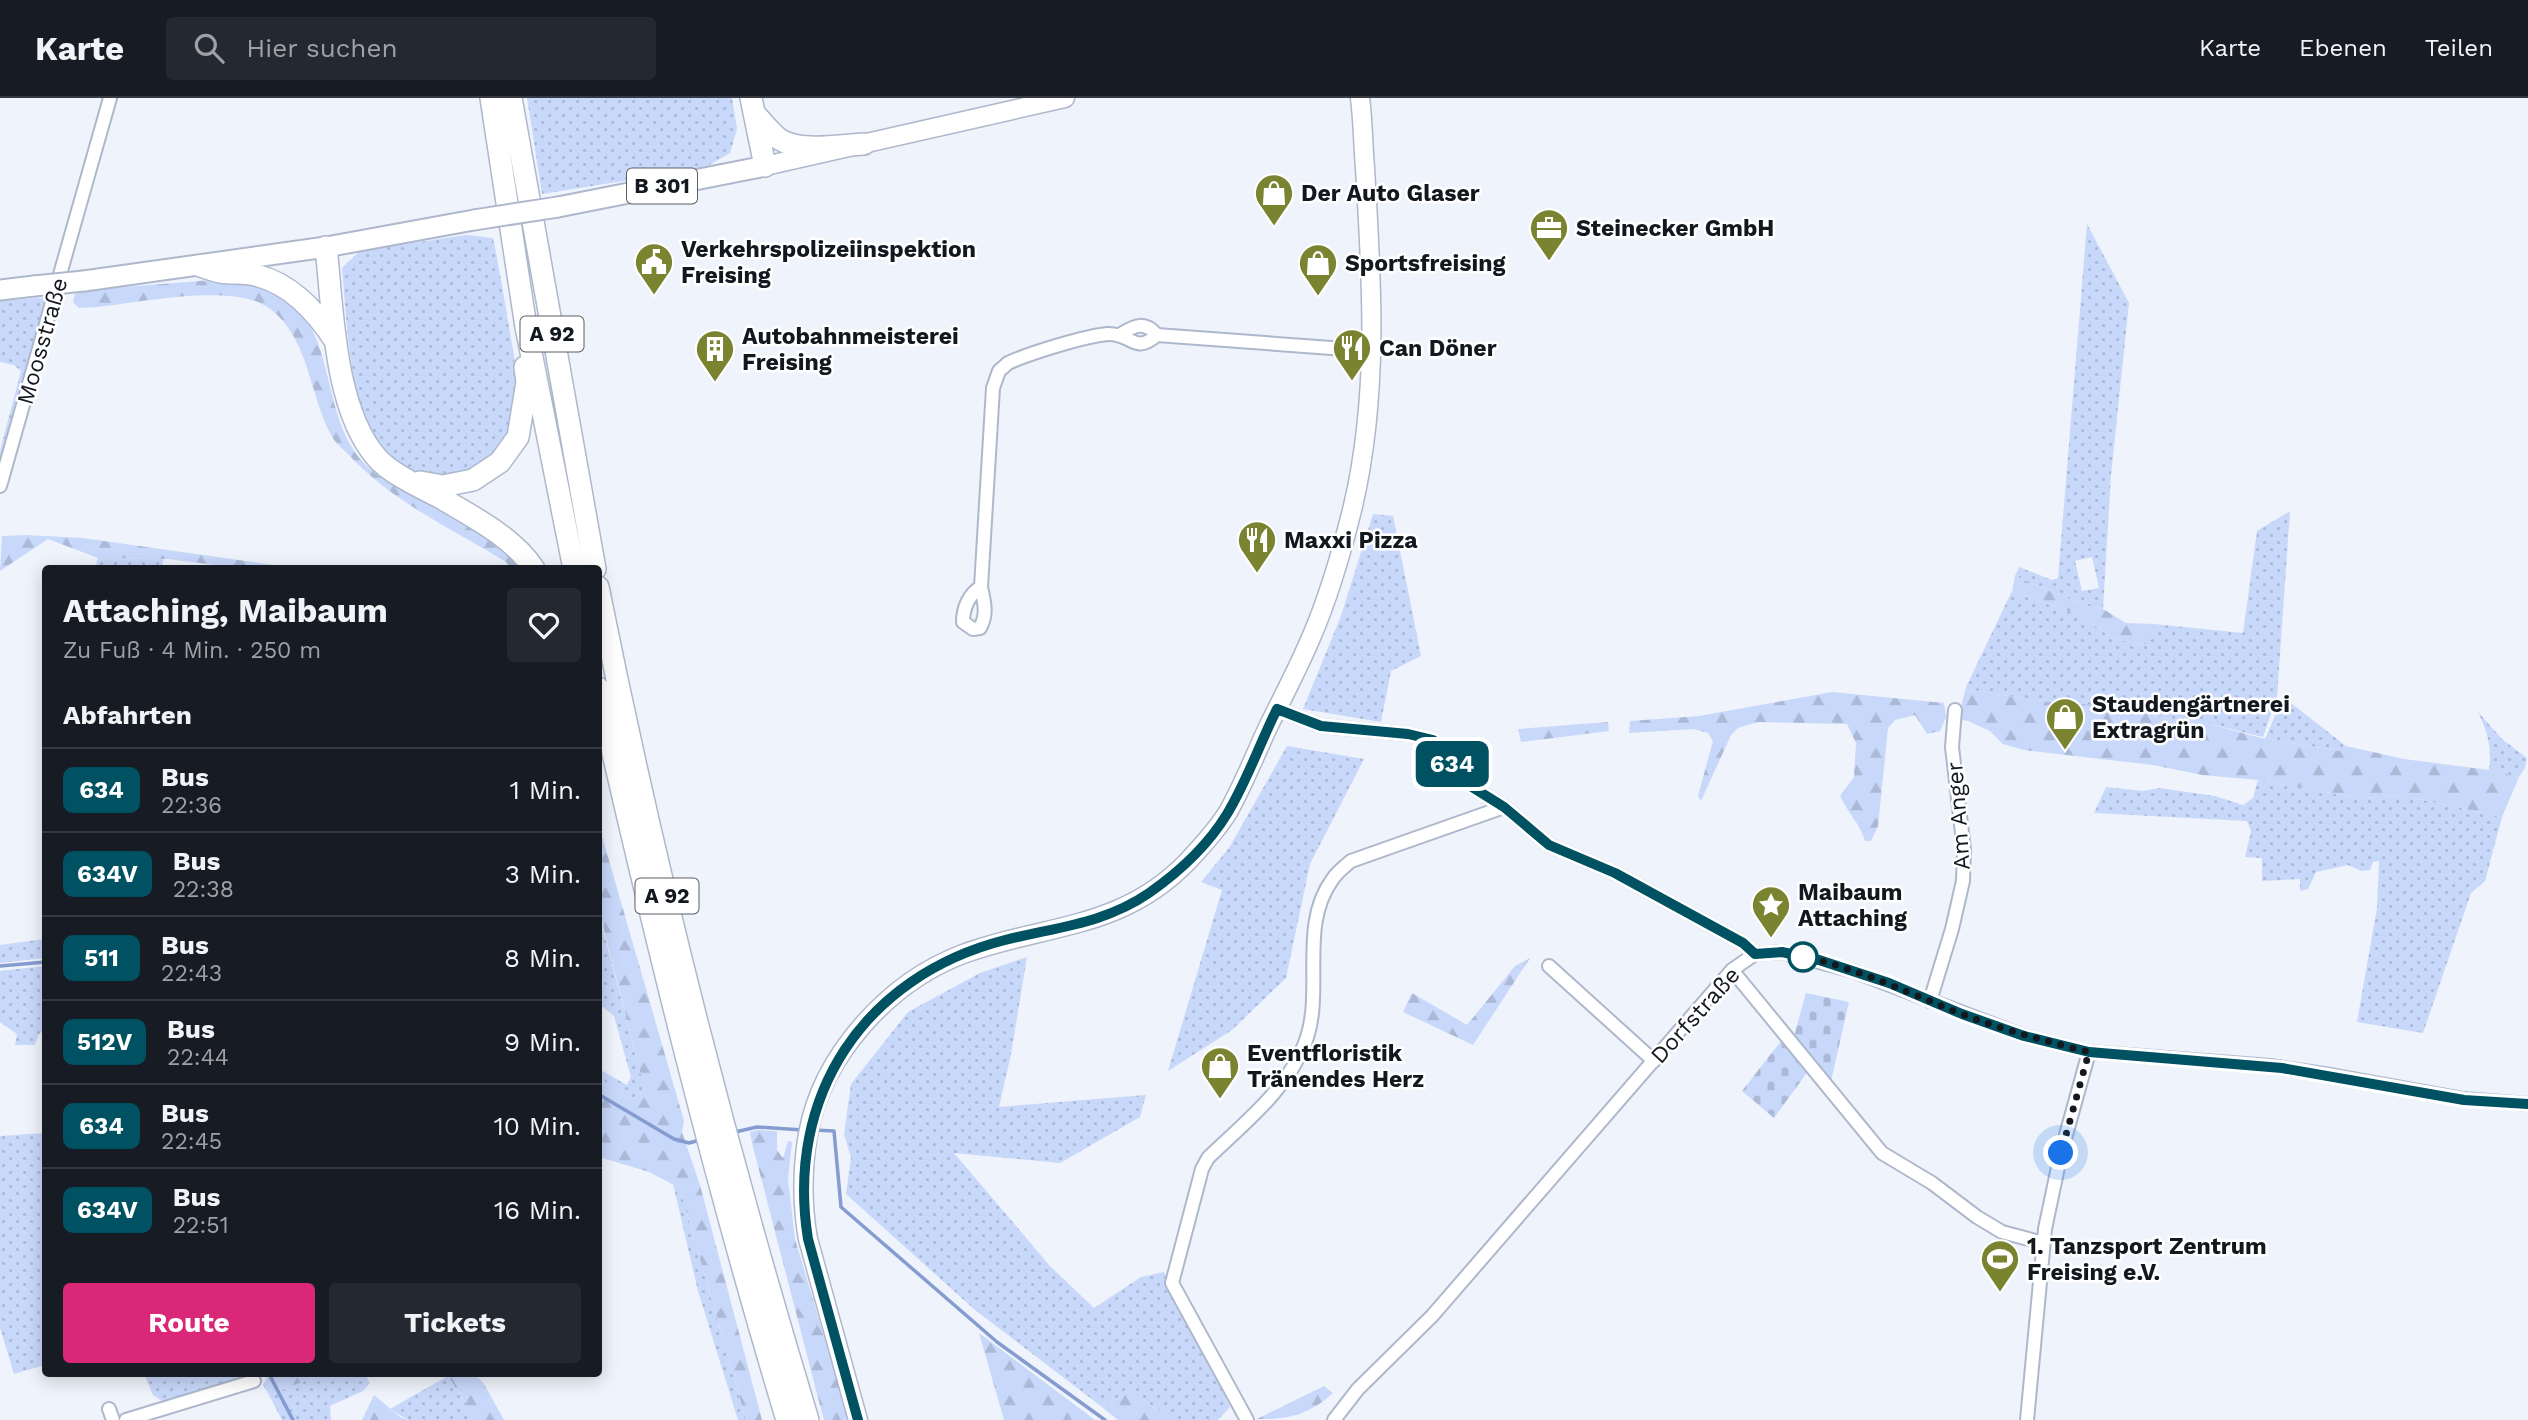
<!DOCTYPE html>
<html lang="de">
<meta charset="utf-8">
<style>
:root{--surface:#171b24;--page:#242831;--text:#f1f3f6;--muted:#9ea1a6;--line:#363941;--accent:#db2777}
body{margin:0;font-family:"Work Sans",sans-serif;background:var(--page);color:var(--text);height:100vh;display:flex;flex-direction:column;font-size:26px;white-space:nowrap}
*{box-sizing:border-box;margin:0}
p{font-size:23px;color:var(--muted)}
.icon{flex:none;width:38px;height:38px;fill:none;stroke:currentColor;stroke-width:2;stroke-linecap:round;stroke-linejoin:round}
.map{position:relative;flex:1;overflow:hidden}
.side{position:absolute;left:42px;top:467px;width:560px;height:812px;display:flex;flex-direction:column;background:var(--surface);border-radius:7px;box-shadow:0 4px 18px #0003}
.side>*{flex:none}
.badge{padding:0 14px;border-radius:10px;font-size:24px;line-height:46px}
.you{position:absolute;width:35px;height:35px;margin:-18px;border:5px solid #fff;border-radius:50%;background:#1a73e8;box-shadow:0 0 0 10px #1a73e833}
.map>.badge{position:absolute;translate:-50% -50%;box-shadow:0 0 0 4px #fff}
h2{padding:0 21px;font-size:26px;line-height:63px}
.round{display:grid;place-items:center;flex:none;width:74px;height:74px;border-radius:7px;background:var(--page)}
.summary{display:flex;align-items:center;justify-content:space-between;height:119px;padding:0 21px}
h1{font-size:33px;font-weight:700;line-height:52px}
.button{display:flex;gap:14px;margin-top:auto;padding:14px 21px}
.button a{flex:1;height:80px;border-radius:7px;background:var(--accent);color:#fff;font-size:28px;font-weight:700;line-height:80px;text-align:center}
.button a+a{background:var(--page);color:var(--text)}
ul{padding:0;list-style:none}
li{display:flex;align-items:center;gap:21px;height:84px;padding:0 21px;border-top:2px solid var(--line)}
li div{flex:1}
li b{display:block;font-size:26px}
li em{font-style:normal}
li .badge{min-width:77px;font-weight:700;text-align:center}
header{display:flex;align-items:center;gap:42px;box-sizing:border-box;height:98px;padding:0 35px;background:var(--surface);border-bottom:2px solid var(--line)}
header strong{font-size:33px}
nav{display:flex;gap:38px;margin-inline-start:auto;font-size:24px}
.search{width:490px;height:63px;background:var(--page);display:flex;align-items:center;gap:18px;box-sizing:border-box;padding:0 24px;border-radius:7px;color:var(--muted);font-size:26px}
.map>svg:first-child{display:block}
.grass{fill:url(#grass-dots);fill-rule:evenodd}
.forest{fill:url(#forest-firs)}
.cemetery{fill:url(#cemetery-stones)}
.lines{fill:none;stroke-linecap:round;stroke-linejoin:round}
.stream{stroke:#859cd0;stroke-width:3.5}
.street-casing{stroke:#aeb8cc;stroke-width:16}
.secondary-casing{stroke:#aeb8cc;stroke-width:21}
.primary-casing{stroke:#aeb8cc;stroke-width:23}
.highway-casing{stroke:#aeb8cc;stroke-width:24}
.street{stroke:#fff;stroke-width:12}
.secondary{stroke:#fff;stroke-width:18}
.primary{stroke:#fff;stroke-width:19}
.highway{stroke:#fff;stroke-width:21}
.primary-bridge-casing{stroke:#aeb8cc;stroke-width:23;stroke-linecap:butt}
.primary-bridge{stroke:#fff;stroke-width:19}
.line-casing{stroke:#fff;stroke-width:16}
.line{stroke:#005262;stroke-width:10}
.walk{stroke:#13171e;stroke-width:7;stroke-dasharray:0 12.6}
.stop-dot{fill:#fff;stroke:#005262;stroke-width:3.5}
.labels{text-anchor:middle;stroke-width:5;stroke-linejoin:round;paint-order:stroke}
.shield{fill:#fff;stroke:#5a5d62;stroke-width:2}
.shield-label{font-size:21px;font-weight:bold;fill:#13171e}
.poi-label{font-size:23px;font-weight:bold;fill:#13171e;stroke:#fff;text-anchor:start}
.street-label{font-size:23px;fill:#13171e;stroke:#fff}
</style>
<header>
<strong>Karte</strong>
<div class="search"><svg class="icon" aria-label="search" viewBox="0 0 24 24"><circle cx="10" cy="10" r="6"/><path d="M15 15l6 6"/></svg>Hier suchen</div>
<nav><a>Karte</a><a>Ebenen</a><a>Teilen</a></nav>
</header>
<div class="map">
<svg width="2528" height="1322" viewBox="0 0 2528 1322">
<defs>
<pattern id="grass-dots" width="8" height="8" patternUnits="userSpaceOnUse" patternTransform="scale(1.75)"><rect width="8" height="8" fill="#c8d8fa"/><path d="M2 2h.1M6 6h.1" fill="none" stroke="#abb9d6" stroke-width="1.8" stroke-linecap="round"/></pattern>
<pattern id="forest-firs" width="22" height="20" patternUnits="userSpaceOnUse" patternTransform="scale(1.75)"><rect width="22" height="20" fill="#c8d8fa"/><path d="M5 1l3.5 6h-7zM16 11l3.5 6h-7z" fill="#abb9d6"/></pattern>
<pattern id="cemetery-stones" width="16" height="16" patternUnits="userSpaceOnUse" patternTransform="scale(1.75)"><rect width="16" height="16" fill="#c8d8fa"/><path d="M2 7V4a2 2 0 0 1 4 0v3zM10 15v-3a2 2 0 0 1 4 0v3z" fill="#abb9d6"/></pattern>
</defs>
<rect width="100%" height="100%" fill="#eff3fb"/>
<!-- grass -->
<path class="grass" d="M 527,0 L 732,0 L 737,31 L 730,55 L 704,70 L 542,96 Z
M 2087,126 L 2129,205 L 2111,377 L 2103,511 L 2084,507 L 2015,478 L 2019,469 L 2052,482 L 2058,480 ZM 2092,459 L 2099,490 L 2082,493 L 2075,463 Z
M 466,137 L 493,140 C 499,169 504,199 509,229 C 513,252 519,279 516,303 C 515,318 510,335 501,347 C 467,392 399,387 373,337 C 348,289 347,224 342,170 L 360,153 Z
M 50,199 L 0,367 L 0,353 L 21,273 L 14,267 L 0,264 L 0,203 Z
M 2290,413 L 2277,599 L 2263,639 L 2198,623 L 2162,620 L 2131,609 L 2050,604 L 1968,592 L 1966,589 L 2012,493 L 2081,518 L 2114,541 L 2149,547 L 2154,526 L 2243,535 L 2257,433 Z
M 1373,416 L 1393,418 L 1421,558 L 1391,573 L 1381,624 L 1303,611 L 1341,518 Z
M 98,460 L 163,461 L 162,471 L 95,471 Z
M 2283,599 L 2346,648 L 2341,653 L 2265,641 Z
M 2478,614 L 2502,641 L 2527,660 L 2525,670 L 2519,679 L 2489,672 C 2492,649 2488,635 2478,614 Z
M 1287,648 L 1364,661 L 1310,766 L 1286,880 L 1232,932 L 1168,973 L 1222,792 L 1201,784 L 1229,750 Z
M 2258,682 L 2359,700 L 2405,698 L 2502,719 L 2485,783 L 2471,795 L 2423,935 L 2357,924 L 2377,810 L 2379,763 L 2373,764 L 2370,772 L 2361,773 L 2348,767 L 2316,774 L 2308,791 L 2300,793 L 2300,781 L 2262,783 L 2262,760 L 2245,759 L 2251,733 L 2247,723 L 2094,715 L 2106,689 L 2143,693 L 2159,690 L 2215,698 L 2243,707 L 2253,700 Z
M 598,812 L 642,980 L 642,994 L 635,1001 L 624,998 L 599,979 L 599,971 L 627,987 L 631,979 L 614,918 L 599,906 Z
M 45,841 L 45,860 L 0,865 L 0,847 Z
M 1027,859 L 1011,956 L 999,1009 L 1146,997 L 1140,1019 L 1060,1065 L 954,1055 L 1050,1168 L 1094,1210 L 1141,1179 L 1164,1174 L 1230,1309 L 1218,1322 L 1176,1322 L 1128,1294 L 1102,1309 L 975,1212 L 846,1096 L 851,1060 L 844,1036 L 851,986 L 908,914 L 980,875 Z
M 45,868 L 45,931 L 39,936 L 35,947 L 15,947 L 17,936 L 0,924 L 0,873 Z
M 45,1035 L 45,1267 L 14,1276 L 0,1230 L 0,1038 Z
M 673,1086 L 680,1090 L 746,1322 L 738,1322 L 698,1193 Z
M 144,1276 L 250,1276 L 215,1289 L 162,1303 L 153,1297 Z
M 323,1276 L 365,1276 L 370,1285 L 363,1293 L 330,1308 L 331,1322 L 282,1322 L 269,1297 Z
M 448,1278 L 476,1322 L 408,1322 L 390,1311 Z"/>
<!-- forest -->
<path class="forest" d="M 224,181 C 237,184 253,185 266,190 C 341,216 316,314 363,364 C 388,390 423,402 454,418 C 479,431 502,450 520,471 L 511,471 L 506,464 C 453,431 392,404 349,357 C 344,352 338,347 334,342 C 316,312 312,274 296,243 C 288,226 273,209 255,203 C 214,189 141,204 97,209 L 79,210 L 73,204 L 75,196 L 87,192 Z
M 25,437 L 83,440 L 301,471 L 247,471 L 168,461 L 98,460 L 48,441 L 0,473 L 2,438 Z
M 2015,478 L 2084,507 L 2103,511 L 2126,525 L 2154,526 L 2150,547 L 2114,541 L 2081,518 L 2012,493 Z
M 1966,589 L 1968,592 L 2050,604 L 2131,609 L 2162,620 L 2198,623 L 2265,641 L 2340,653 L 2346,648 L 2404,661 L 2489,672 L 2519,679 L 2502,719 L 2405,698 L 2359,700 L 2258,682 L 2202,677 L 2153,667 L 2024,652 L 2003,646 L 1990,633 L 1968,623 L 1958,621 Z
M 1832,594 L 1944,605 L 1946,619 L 1940,633 L 1927,636 L 1915,617 L 1895,622 L 1888,630 L 1878,728 L 1871,743 L 1865,743 C 1860,726 1848,715 1840,698 L 1854,679 L 1856,645 L 1847,626 L 1758,624 L 1738,630 L 1731,637 L 1701,703 L 1698,698 L 1713,643 L 1708,635 L 1694,631 L 1629,635 L 1630,623 L 1699,618 Z
M 1608,624 L 1609,633 L 1521,644 L 1518,631 Z
M 598,724 L 684,1023 L 682,1034 L 700,1087 L 762,1322 L 746,1322 L 680,1090 L 649,1074 L 599,1059 L 599,979 L 624,998 L 635,1001 L 642,994 L 642,981 L 599,812 Z
M 1530,860 L 1473,947 L 1403,914 L 1412,895 L 1467,927 L 1515,868 Z
M 757,1032 L 777,1033 L 777,1052 L 783,1060 L 788,1043 L 792,1044 L 788,1081 L 795,1141 L 849,1322 L 824,1322 L 822,1315 L 752,1045 L 750,1034 Z
M 979,1235 L 1095,1322 L 1004,1322 Z
M 269,1276 L 323,1276 L 269,1297 L 263,1287 Z
M 455,1276 L 475,1276 L 484,1286 L 504,1322 L 476,1322 L 448,1278 Z
M 1324,1288 L 1333,1295 C 1310,1316 1288,1322 1257,1321 Z
M 1128,1294 L 1176,1322 L 1118,1322 L 1102,1309 Z
M 374,1297 L 400,1319 L 408,1322 L 362,1322 Z"/>
<!-- cemetery -->
<path class="cemetery" d="M 1806,895 L 1849,904 L 1831,983 L 1794,938 Z
M 1784,939 L 1809,972 L 1774,1020 L 1742,993 Z"/>
<g class="lines">
<!-- stream -->
<path class="stream" d="M 0,868 L 46,864
M 598,996 L 674,1041 L 689,1045 L 700,1042
M 814,1032 L 834,1033 L 841,1109 L 997,1244 L 1105,1322
M 735,1034 L 757,1029 L 803,1032
M 269,1276 L 293,1322"/>
<!-- street casing -->
<g class="street-casing">
<path id="street" d="M 1121,236 C 1135,227 1145,223 1157,237
M 0,388 L 110,0
M 981,489 C 984,503 988,516 980,530 L 973,531 L 963,524 C 963,510 969,496 981,489 L 993,290 L 999,273 L 1008,265 C 1030,255 1085,238 1108,236 C 1132,235 1134,257 1157,237 L 1372,253
M 1277,611 L 1321,628 L 1408,636 L 1433,642 L 1441,650 L 1464,684 L 1504,709 L 1549,747 L 1615,775 L 1743,845 L 1755,856
M 1549,868 L 1654,963
M 1732,872 L 1882,1055 L 1932,1085 L 1977,1119 L 2002,1134 L 2043,1145
M 1930,903 L 1952,831 L 1963,783 L 1964,752 L 1952,649 L 1955,612
M 109,1311 L 113,1322
M 126,1322 L 254,1283
M 1247,1322 L 1172,1185 L 1202,1071 L 1208,1060 C 1243,1026 1287,992 1305,945 C 1325,894 1298,829 1332,782 C 1337,774 1344,769 1351,763 L 1504,709
M 1334,1322 L 1358,1291 L 1432,1218 L 1732,872 L 1755,856 L 1782,854 L 1853,873 L 2024,938 L 2089,954 L 2271,968 L 2331,977 L 2464,1001 L 2528,1006
M 2027,1322 L 2045,1131 L 2061,1055 L 2089,954"/>
</g>
<!-- secondary casing -->
<g class="secondary-casing">
<path id="secondary" d="M 765,68 L 1065,0
M 858,1322 L 808,1141 C 802,1107 802,1071 808,1036 C 822,957 889,884 963,856 C 1045,826 1122,832 1188,763 C 1202,748 1217,732 1228,714 C 1244,686 1256,654 1270,625 C 1284,597 1298,570 1310,542 C 1329,499 1342,453 1353,408 C 1379,297 1372,183 1365,70 C 1363,47 1363,23 1360,0"/>
</g>
<!-- primary casing -->
<g class="primary-casing">
<path id="primary" d="M 558,109 L 765,68
M 84,183 L 326,149 L 474,122
M 0,192 L 34,188"/>
</g>
<!-- highway casing -->
<g class="highway-casing">
<path id="highway" d="M 491,0 L 526,229 L 574,471
M 511,0 L 595,471
M 751,0 L 765,68
M 755,16 C 763,25 770,34 779,41 C 801,55 839,47 864,46
M 326,149 C 333,213 334,311 377,360 C 391,376 422,390 441,400 C 473,419 513,439 534,471
M 200,168 C 207,170 214,173 221,174 C 234,176 247,174 259,178 C 292,187 318,216 336,244
M 420,384 L 443,388 L 473,382 L 500,364 L 518,339 L 527,284 L 525,269
M 598,489 C 654,769 725,1048 808,1322
M 598,590 C 654,836 714,1081 787,1322"/>
</g>
<!-- street -->
<use href="#street" class="street"/>
<!-- secondary -->
<use href="#secondary" class="secondary"/>
<!-- primary -->
<use href="#primary" class="primary"/>
<!-- highway -->
<use href="#highway" class="highway"/>
<!-- primary-bridge casing -->
<g class="primary-bridge-casing">
<path id="primary-bridge" d="M 474,122 L 558,109
M 34,188 L 84,183"/>
</g>
<!-- primary-bridge -->
<use href="#primary-bridge" class="primary-bridge"/>
</g>
<g class="lines">
<!-- line casing -->
<g class="line-casing">
<path id="line" d="M 858,1322 L 808,1141 C 785,998 864,878 1005,842 C 1056,829 1104,826 1149,795 C 1179,774 1208,747 1227,716 C 1247,683 1260,645 1277,611 L 1321,628 L 1408,636 L 1433,642 L 1441,650 L 1464,684 L 1504,709 L 1549,747 L 1615,775 L 1743,845 L 1755,856 L 1782,854 L 1819,862 L 1889,885 L 1962,916 L 2024,938 L 2089,954 L 2282,970 L 2464,1002 L 2528,1006"/>
</g>
<!-- line -->
<use href="#line" class="line"/>
<!-- walk -->
<path class="walk" d="M 1803,859 L 1801,858 C 1856,870 1907,894 1959,915 C 2001,931 2044,943 2089,954 L 2061,1055"/>
</g>
<!-- icons -->
<defs>
<g id="shop-pin" transform="scale(2.0125)"><path d="M0 17L-7.5 6A9.5 9.5 0 1 1 7.5 6Z" fill="#7a8330" stroke="#fff"/><path d="M-5-2.5h2.3a2.7 3.5 0 0 1 5.4 0H5L5.5 6h-11ZM-1.5-2.5h3a1.5 2.3 0 0 0-3 0Z" fill="#fff"/></g>
<g id="office-pin" transform="scale(2.0125)"><path d="M0 17L-7.5 6A9.5 9.5 0 1 1 7.5 6Z" fill="#7a8330" stroke="#fff"/><path d="M-6-3h4V-5.5h4V-3h4V5H-6ZM-1-4.5V-3h2v-1.5ZM-6 0V1H6V0Z" fill="#fff"/></g>
<g id="civic-pin" transform="scale(2.0125)"><path d="M0 17L-7.5 6A9.5 9.5 0 1 1 7.5 6Z" fill="#7a8330" stroke="#fff"/><path d="M-.6-6.5H3V-4.5H.6V-3L4-1V1h2V6H-6V1h2V-1L-.6-3ZM-1.2 2.5V6h2.4V2.5Z" fill="#fff"/></g>
<g id="restaurant-pin" transform="scale(2.0125)"><path d="M0 17L-7.5 6A9.5 9.5 0 1 1 7.5 6Z" fill="#7a8330" stroke="#fff"/><path d="M-5-6h1v4h1v-4h1v4h1v-4h1v5L-1.5 .5V6h-2V.5L-5-1ZM5-6V6H3V1.5H1.5Q1.5-4 5-6Z" fill="#fff"/></g>
<g id="building-pin" transform="scale(2.0125)"><path d="M0 17L-7.5 6A9.5 9.5 0 1 1 7.5 6Z" fill="#7a8330" stroke="#fff"/><path d="M-4-6H4V6H1V3H-1V6H-4ZM-2.5-4.3h1.7v1.8h-1.7ZM.8-4.3h1.7v1.8H.8ZM-2.5-1h1.7V.8h-1.7ZM.8-1h1.7V.8H.8Z" fill="#fff"/></g>
<g id="sight-pin" transform="scale(2.0125)"><path d="M0 17L-7.5 6A9.5 9.5 0 1 1 7.5 6Z" fill="#7a8330" stroke="#fff"/><path d="M0-6L1.8-2.2L6-1.7L2.9 1.2L3.7 5.4L0 3.3L-3.7 5.4L-2.9 1.2L-6-1.7L-1.8-2.2Z" fill="#fff"/></g>
<g id="stadium-pin" transform="scale(2.0125)"><path d="M0 17L-7.5 6A9.5 9.5 0 1 1 7.5 6Z" fill="#7a8330" stroke="#fff"/><path d="M0-5a6.5 5 0 1 0 0 10a6.5 5 0 1 0 0-10ZM-3.5-1.8h7v3.6h-7Z" fill="#fff"/></g>
</defs>
<g fill-rule="evenodd">
<use href="#shop-pin" x="1274" y="95"/>
<use href="#office-pin" x="1549" y="130"/>
<use href="#civic-pin" x="654" y="164"/>
<use href="#shop-pin" x="1318" y="165"/>
<use href="#restaurant-pin" x="1352" y="250"/>
<use href="#building-pin" x="715" y="251"/>
<use href="#restaurant-pin" x="1257" y="442"/>
<use href="#shop-pin" x="2065" y="619"/>
<use href="#sight-pin" x="1771" y="807"/>
<use href="#shop-pin" x="1220" y="968"/>
<use href="#stadium-pin" x="2000" y="1161"/>
</g>
<!-- markers -->
<circle class="stop-dot" cx="1803" cy="859" r="14"/>
<g class="labels">
<!-- shield labels -->
<g class="shield">
<rect x="627" y="70.5" width="70" height="35" rx="5"/>
<rect x="520.5" y="218.5" width="63" height="35" rx="5"/>
<rect x="635.5" y="780.5" width="63" height="35" rx="5"/>
</g>
<g class="shield-label">
<text x="662" y="95">B 301</text>
<text x="552" y="243">A 92</text>
<text x="667" y="805">A 92</text>
</g>
<!-- poi labels -->
<g class="poi-label">
<text x="1301" y="103">Der Auto Glaser</text>
<text x="1576" y="138">Steinecker GmbH</text>
<text x="681" y="159">Verkehrspolizeiinspektion<tspan x="681" dy="26">Freising</tspan></text>
<text x="1345" y="173">Sportsfreising</text>
<text x="742" y="246">Autobahnmeisterei<tspan x="742" dy="26">Freising</tspan></text>
<text x="1379" y="258">Can Döner</text>
<text x="1284" y="450">Maxxi Pizza</text>
<text x="2092" y="614">Staudengärtnerei<tspan x="2092" dy="26">Extragrün</tspan></text>
<text x="1798" y="802">Maibaum<tspan x="1798" dy="26">Attaching</tspan></text>
<text x="1247" y="963">Eventfloristik<tspan x="1247" dy="26">Tränendes Herz</tspan></text>
<text x="2027" y="1156">1. Tanzsport Zentrum<tspan x="2027" dy="26">Freising e.V.</tspan></text>
</g>
<!-- street labels -->
<g class="street-label">
<text transform="translate(42 243) rotate(-74)" y="8">Moosstraße</text>
<text transform="translate(1958 718) rotate(-94)" y="8">Am Anger</text>
<text transform="translate(1695 917) rotate(-48)" y="8">Dorfstraße</text>
</g>
</g>
</svg>
<div class="you" style="left:2061px;top:1055px"></div>
<b class="badge" style="left:1452px;top:666px;background:#005262;color:#fff">634</b>
<section class="side">
<div class="summary"><div><h1>Attaching, Maibaum</h1><p>Zu Fuß · 4 Min. · 250 m</p></div><a class="round"><svg class="icon" aria-label="heart" viewBox="0 0 24 24"><path d="M12 20l-8-8c-3-5 5-10 8-4 3-6 11-1 8 4z"/></svg></a></div>
<h2>Abfahrten</h2>
<ul>
<li><span class="badge" style="background:#005262;color:#fff">634</span><div><b>Bus</b><p>22:36</p></div><em>1 Min.</em></li>
<li><span class="badge" style="background:#005262;color:#fff">634V</span><div><b>Bus</b><p>22:38</p></div><em>3 Min.</em></li>
<li><span class="badge" style="background:#005262;color:#fff">511</span><div><b>Bus</b><p>22:43</p></div><em>8 Min.</em></li>
<li><span class="badge" style="background:#005262;color:#fff">512V</span><div><b>Bus</b><p>22:44</p></div><em>9 Min.</em></li>
<li><span class="badge" style="background:#005262;color:#fff">634</span><div><b>Bus</b><p>22:45</p></div><em>10 Min.</em></li>
<li><span class="badge" style="background:#005262;color:#fff">634V</span><div><b>Bus</b><p>22:51</p></div><em>16 Min.</em></li>
</ul>
<div class="button"><a>Route</a><a>Tickets</a></div>
</section>
</div>
